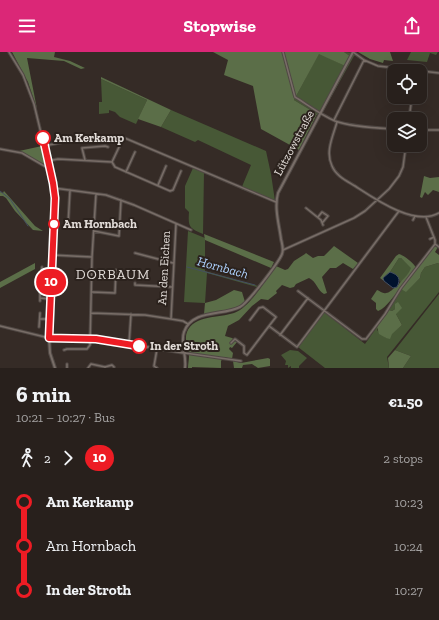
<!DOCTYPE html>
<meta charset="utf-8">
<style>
:root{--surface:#28201c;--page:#302825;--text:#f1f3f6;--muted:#a5a3a3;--line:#443e3b;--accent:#db2777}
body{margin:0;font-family:"Zilla Slab",serif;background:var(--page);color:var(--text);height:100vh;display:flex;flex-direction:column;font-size:15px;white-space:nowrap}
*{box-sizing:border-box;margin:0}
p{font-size:13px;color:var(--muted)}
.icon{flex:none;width:22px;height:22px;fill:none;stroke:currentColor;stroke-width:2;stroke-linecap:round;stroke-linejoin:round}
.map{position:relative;height:316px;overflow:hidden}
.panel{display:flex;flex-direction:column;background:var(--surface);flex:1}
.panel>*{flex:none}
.badge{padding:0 8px;border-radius:13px;font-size:14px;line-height:26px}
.buttons{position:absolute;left:387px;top:12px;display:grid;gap:8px}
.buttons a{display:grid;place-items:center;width:40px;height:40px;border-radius:8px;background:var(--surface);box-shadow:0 4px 16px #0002,0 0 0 1px var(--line);font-size:20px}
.map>.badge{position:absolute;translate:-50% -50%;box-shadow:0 0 0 2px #fff}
.legs{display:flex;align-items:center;gap:6px;height:44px;padding:0 16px;font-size:13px}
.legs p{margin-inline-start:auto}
.headline{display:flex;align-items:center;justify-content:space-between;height:68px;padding:0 16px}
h1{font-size:22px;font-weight:700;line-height:30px}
ul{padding:0 16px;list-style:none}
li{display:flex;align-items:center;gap:14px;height:44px;font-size:15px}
li i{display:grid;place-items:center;width:6px;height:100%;margin:0 5px;background:currentColor}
li i::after{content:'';width:10px;height:10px;margin:-5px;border:3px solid;border-radius:50%;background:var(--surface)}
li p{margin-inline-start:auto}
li:first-child i{background:linear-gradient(#0000 50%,currentColor 0)}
li:last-child i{background:linear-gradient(currentColor 50%,#0000 0)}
header{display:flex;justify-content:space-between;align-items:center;height:52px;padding:0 16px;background:var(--accent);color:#fff;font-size:18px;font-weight:700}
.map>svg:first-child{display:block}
.green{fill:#475836}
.forest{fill:#5b6e48}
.water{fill:#00122d;stroke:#444f61}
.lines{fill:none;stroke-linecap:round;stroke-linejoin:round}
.stream{stroke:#444f61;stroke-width:1}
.minor-casing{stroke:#504844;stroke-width:3.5}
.tertiary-casing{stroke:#504844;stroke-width:4}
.minor{stroke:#786d67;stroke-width:1.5}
.tertiary{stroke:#786d67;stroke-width:2}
.line-1-casing{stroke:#fff;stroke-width:9}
.line-1{stroke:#ed1c24;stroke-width:6}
.stop-1-dot{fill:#fff;stroke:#ed1c24;stroke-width:2}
.labels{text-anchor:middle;stroke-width:4;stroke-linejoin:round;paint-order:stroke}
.stop-label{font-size:12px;font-weight:bold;fill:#e3ddd9;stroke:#2b221d;text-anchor:start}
.street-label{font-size:12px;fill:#e3ddd9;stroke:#2b221d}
.water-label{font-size:13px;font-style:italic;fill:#aed2ff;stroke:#2b221d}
.quarter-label{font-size:14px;letter-spacing:1px;fill:#e3ddd9;stroke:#2b221d}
</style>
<header><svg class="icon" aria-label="menu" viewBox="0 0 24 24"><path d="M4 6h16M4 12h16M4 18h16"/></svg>Stopwise<svg class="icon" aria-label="share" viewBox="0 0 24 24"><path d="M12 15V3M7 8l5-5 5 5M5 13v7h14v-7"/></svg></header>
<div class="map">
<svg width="439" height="316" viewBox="0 0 439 316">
<rect width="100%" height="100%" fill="#352b26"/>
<!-- green -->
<path class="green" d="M 344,0 L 357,1 L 354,4 L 320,65 L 317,62 L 294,48 L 319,1 L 345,14 L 350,4 Z
M 411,0 L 438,0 L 436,3 L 430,1 L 427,10 L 407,8 Z
M 101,27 L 147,48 L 136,72 L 120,65 L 115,60 L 109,58 L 109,61 L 99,62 L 99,50 L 102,50 Z
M 171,58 L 266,99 L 271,122 L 275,149 L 241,137 L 251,113 L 198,88 L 195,90 L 161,75 Z
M 193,116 L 204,120 L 203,182 C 189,176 188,175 189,160 L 185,156 L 185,134 Z
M 188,179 L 205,186 L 205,219 L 258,234 L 257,235 L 207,221 L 205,251 L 184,250 Z
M 399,206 L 401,206 L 412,216 L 403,229 L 400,230 C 399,225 394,221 390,220 Z
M 438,211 L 439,212 L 439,240 L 387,305 L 389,316 L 325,316 L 298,295 L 324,260 L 365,292 L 377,275 L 377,278 L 386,286 L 402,273 L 396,262 L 395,257 L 392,259 L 389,258 L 389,255 L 401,236 L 406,239 L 420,226 L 421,221 L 425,215 Z
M 439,242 L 439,316 L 403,316 L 411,304 L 395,298 Z
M 290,298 L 298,299 L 307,306 L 299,314 L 299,316 L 291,316 L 291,314 L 288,316 L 288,313 L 285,313 L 286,309 L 281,303 Z"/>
<!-- forest -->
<path class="forest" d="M 12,0 L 55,0 L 54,5 L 70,9 L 85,16 L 81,17 L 64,9 L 27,6 L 37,57 L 28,30 Z
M 213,0 L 344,0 L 350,4 L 345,14 L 319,2 L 294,48 L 317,62 L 299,98 L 261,77 L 253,34 L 224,23 L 228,8 Z
M 358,0 L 390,0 L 393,9 L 384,8 L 383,11 L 370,7 Z
M 101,25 L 171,58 L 161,75 L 138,67 L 147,48 L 101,27 Z
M 42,94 L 49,115 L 46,115 L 19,99 Z
M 424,124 L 430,126 L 439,125 L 439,140 L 433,138 L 428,143 L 425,140 L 422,146 L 420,145 Z
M 4,139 L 35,174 L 43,179 L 33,178 L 15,159 L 6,146 L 3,144 L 0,144 L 0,140 L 3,141 Z
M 204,182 L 274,210 L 271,216 L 205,188 Z
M 435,193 L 438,195 L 435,200 L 439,203 L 439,212 L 438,211 L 425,215 L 421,221 L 420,226 L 406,240 L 401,237 C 393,243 388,255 378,259 L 376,257 L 376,251 L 371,247 L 377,238 C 380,239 383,242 386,241 C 390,241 393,236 397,235 C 401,228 408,224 411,216 L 401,206 L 399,206 L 390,220 L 383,226 L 384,229 L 380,226 L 396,204 L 399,202 C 405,204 414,211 416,216 Z
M 334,194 L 358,211 L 353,217 L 343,211 L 336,216 L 330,216 L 322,225 L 327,241 L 324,242 C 318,239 316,229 309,226 L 296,232 L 294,235 L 290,236 L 282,233 L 276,239 L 277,241 L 268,248 L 261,247 L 252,254 L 239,268 L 228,274 L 225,284 L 232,286 L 237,290 L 232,296 L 230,295 L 229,297 L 233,301 L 232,307 L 224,305 L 221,309 L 221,316 L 192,315 L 192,316 L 188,316 C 188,312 189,308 189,304 C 188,295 184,288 187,280 C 194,263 219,266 234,261 C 250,256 266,227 276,214 L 285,218 L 288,217 L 294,209 L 305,202 L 306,201 L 313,206 L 318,204 L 324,204 Z
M 35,211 L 35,217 L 0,236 L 0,230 Z
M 234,238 L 242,240 L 245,250 C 234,259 218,260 204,262 L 205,251 L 216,248 Z
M 398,250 L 402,256 L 396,262 L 402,273 L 392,282 L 390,287 L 386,286 L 379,282 L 377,275 L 389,258 L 392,259 L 395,257 L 395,252 Z
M 395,298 L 411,304 L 403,316 L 389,316 L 388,306 Z
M 268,306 L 270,307 L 270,314 L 258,316 L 252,312 L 243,313 L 242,316 L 234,316 L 233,309 L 241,311 Z"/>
<!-- water -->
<path class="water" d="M 390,220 C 399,223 401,227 397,235 L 393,236 L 384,229 L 383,226 Z"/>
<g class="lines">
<!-- stream -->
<path class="stream" d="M 0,139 L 10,147 L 28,174
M 187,215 L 255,233"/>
<!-- minor casing -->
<g class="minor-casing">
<path id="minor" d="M 283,0 L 295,45 C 308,53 321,63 335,69 C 351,75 377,76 394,77
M 353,0 L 364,8 L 378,14 L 439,21
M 409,67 L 412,45
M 334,68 L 364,8
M 337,70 C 333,84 325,100 332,114 C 336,124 347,129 355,134 C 375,147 415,175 439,161
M 420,78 L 439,78
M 44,94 L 78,87 L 120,84 L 276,150
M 0,97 L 22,101 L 46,115 L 50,115
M 85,108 L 82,96 L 105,94 L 108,95
M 48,109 L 58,107 L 112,110 L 115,115 L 170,139 L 173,138 L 181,119
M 112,110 L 120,93
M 126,120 L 135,100
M 158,133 L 166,114
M 54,136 L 106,143 L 134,153 L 191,178
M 306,156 L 321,168 L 323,173
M 318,165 L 322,160 L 328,164 L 323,170
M 426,165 L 435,188 L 435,192 L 439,195
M 413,168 L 415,164
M 176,172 L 171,267 L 183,269 L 188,272
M 68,174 L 70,138
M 94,179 L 119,184 L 121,148
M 430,187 L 434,185
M 283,198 L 354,166 L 365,159 L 389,137 L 399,124 L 403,115 L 406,93
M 135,201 L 173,211
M 52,203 L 92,205
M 41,226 L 51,227
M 41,228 L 42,215
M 135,231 L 135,233 L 172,235
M 298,239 L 362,287 L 366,287 L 385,262 L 401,236 L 435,192
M 92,240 L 115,241 L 116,218
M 40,246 L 50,247
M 40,249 L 40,241
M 91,261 L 145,263 L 171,267
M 40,267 L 49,267
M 250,268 L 259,256 L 263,255 L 276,265 L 269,274 L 297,295 L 399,159
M 0,274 L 49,286 L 55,152 L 53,131 L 34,52 L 23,23 L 9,0
M 39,275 L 40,261
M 280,283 L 308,246
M 231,291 L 235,287 L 244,294 L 244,301 L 247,303 L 269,274
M 129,292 L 131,262
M 64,298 L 67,297 L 87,297 L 90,293 L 92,205 L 96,142
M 185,301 L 241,309
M 67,316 L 67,312
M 88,316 L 91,312 L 105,315
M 105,316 L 105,315 L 112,313 L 114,315
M 157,316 L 154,314 L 157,297"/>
</g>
<!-- tertiary casing -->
<g class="tertiary-casing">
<path id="tertiary" d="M 55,316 L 50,301 L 49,286 L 102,288 L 185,301
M 185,316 C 187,304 180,291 184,280 C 192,257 223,264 240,255 C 248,251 279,210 282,202 C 284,197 282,192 281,187 C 279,172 274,156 278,141 L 353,0"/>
</g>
<!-- minor -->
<use href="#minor" class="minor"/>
<!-- tertiary -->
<use href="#tertiary" class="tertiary"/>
</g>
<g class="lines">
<!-- line-1 casing -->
<g class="line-1-casing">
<path id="line-1" d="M 43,86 L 53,131 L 55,146 L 49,286 L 96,287 L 139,294"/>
</g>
<!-- line-1 -->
<use href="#line-1" class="line-1"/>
</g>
<!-- markers -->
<g class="stop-1-dot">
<circle cx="43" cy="86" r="7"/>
<circle cx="54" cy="172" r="5"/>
<circle cx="139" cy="294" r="7"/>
</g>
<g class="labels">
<!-- stop labels -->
<g class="stop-label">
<text x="54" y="90">Am Kerkamp</text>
<text x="63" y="176">Am Hornbach</text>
<text x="150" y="298">In der Stroth</text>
</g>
<!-- street labels -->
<g class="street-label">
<text transform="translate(294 91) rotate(-62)" y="4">Lützowstraße</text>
<text transform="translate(164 216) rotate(-87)" y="4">An den Eichen</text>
</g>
<!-- water labels -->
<g class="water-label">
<text transform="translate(223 215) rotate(15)" y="5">Hornbach</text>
</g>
<!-- quarter labels -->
<g class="quarter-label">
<text x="113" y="227">DORBAUM</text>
</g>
</g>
</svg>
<div class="buttons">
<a><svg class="icon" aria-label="locate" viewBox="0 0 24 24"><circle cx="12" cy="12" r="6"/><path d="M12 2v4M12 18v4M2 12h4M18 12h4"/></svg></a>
<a><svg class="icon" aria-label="layers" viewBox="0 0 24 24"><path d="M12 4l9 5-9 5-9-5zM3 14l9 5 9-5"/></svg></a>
</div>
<b class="badge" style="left:51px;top:230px;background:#ed1c24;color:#fff">10</b>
</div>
<section class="panel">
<div class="headline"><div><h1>6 min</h1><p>10:21 – 10:27 · Bus</p></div><b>€1.50</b></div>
<div class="legs"><svg class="icon" aria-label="walk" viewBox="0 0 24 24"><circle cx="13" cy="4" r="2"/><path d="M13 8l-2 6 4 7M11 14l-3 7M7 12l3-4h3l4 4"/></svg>2<svg class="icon" aria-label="forward" viewBox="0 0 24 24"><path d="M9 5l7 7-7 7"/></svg><b class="badge" style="background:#ed1c24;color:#fff">10</b><p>2 stops</p></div>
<ul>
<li><i style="color:#ed1c24"></i><b>Am Kerkamp</b><p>10:23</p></li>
<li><i style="color:#ed1c24"></i><span>Am Hornbach</span><p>10:24</p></li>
<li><i style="color:#ed1c24"></i><b>In der Stroth</b><p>10:27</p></li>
</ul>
</section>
